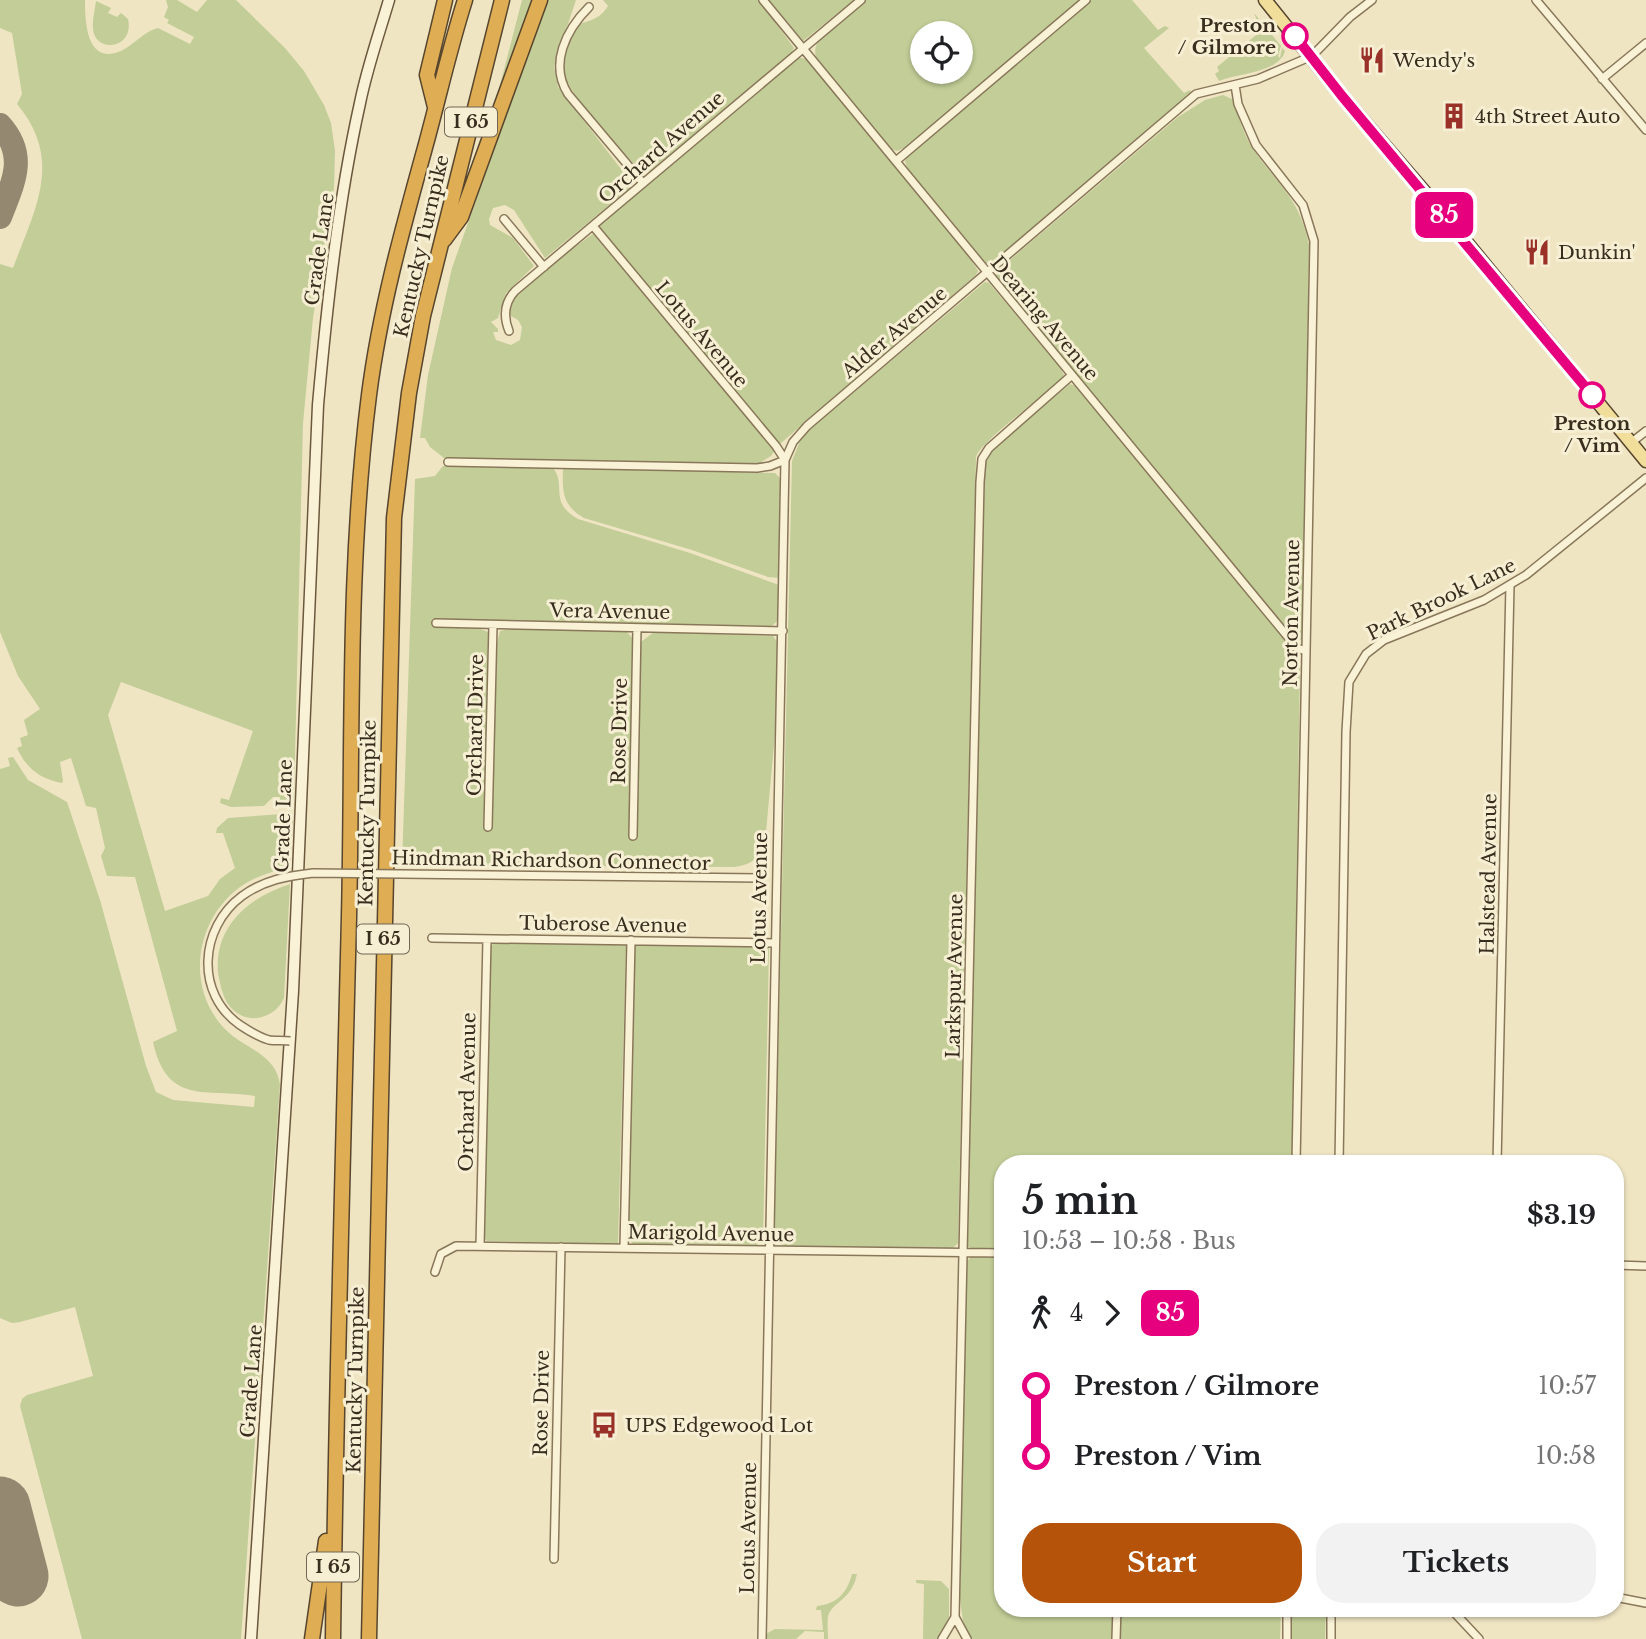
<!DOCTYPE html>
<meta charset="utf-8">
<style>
:root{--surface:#fff;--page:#f2f2f2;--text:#202124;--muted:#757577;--accent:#b45309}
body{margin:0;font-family:"Libre Baskerville",serif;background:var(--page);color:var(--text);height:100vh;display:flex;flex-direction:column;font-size:26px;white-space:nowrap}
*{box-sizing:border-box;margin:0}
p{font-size:23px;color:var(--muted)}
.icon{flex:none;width:38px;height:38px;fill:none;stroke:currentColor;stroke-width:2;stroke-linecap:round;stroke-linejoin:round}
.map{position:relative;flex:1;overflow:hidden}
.drawer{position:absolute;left:994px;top:1155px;width:630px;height:462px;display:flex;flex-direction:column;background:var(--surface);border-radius:28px;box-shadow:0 2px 5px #0004}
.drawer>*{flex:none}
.badge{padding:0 14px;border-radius:10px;font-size:24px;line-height:46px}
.controls{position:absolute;left:910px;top:21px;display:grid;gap:14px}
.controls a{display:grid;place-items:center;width:63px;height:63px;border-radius:50%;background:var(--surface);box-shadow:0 2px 5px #0004;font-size:35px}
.map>.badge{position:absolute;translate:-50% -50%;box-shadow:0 0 0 4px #fff}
.legs{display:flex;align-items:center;gap:10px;height:77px;padding:0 28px;font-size:23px}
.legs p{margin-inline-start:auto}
.summary{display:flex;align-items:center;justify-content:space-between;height:119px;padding:0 28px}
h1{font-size:38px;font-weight:700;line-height:52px}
.button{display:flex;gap:14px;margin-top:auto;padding:14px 28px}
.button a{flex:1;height:80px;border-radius:28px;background:var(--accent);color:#fff;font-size:28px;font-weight:700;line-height:80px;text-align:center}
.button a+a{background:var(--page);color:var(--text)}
ul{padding:0 28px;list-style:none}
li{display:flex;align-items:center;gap:24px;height:70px;font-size:26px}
li i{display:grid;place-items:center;width:10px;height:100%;margin:0 9px;background:currentColor}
li i::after{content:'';width:18px;height:18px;margin:-9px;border:5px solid;border-radius:50%;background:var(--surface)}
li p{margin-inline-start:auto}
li:first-child i{background:linear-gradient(#0000 50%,currentColor 0)}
li:last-child i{background:linear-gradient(currentColor 50%,#0000 0)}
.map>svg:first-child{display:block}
.green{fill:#c2cd97;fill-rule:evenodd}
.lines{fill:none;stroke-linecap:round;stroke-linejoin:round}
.taxiway{stroke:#948970;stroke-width:24}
.runway{stroke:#948970;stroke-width:61}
.minor-casing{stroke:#89775a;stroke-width:10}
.secondary-casing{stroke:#6b583d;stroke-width:13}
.primary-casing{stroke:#57452e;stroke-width:15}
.motorway-casing{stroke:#57452e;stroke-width:17}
.minor{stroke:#f9f2d7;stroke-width:7}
.secondary{stroke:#f9f2d7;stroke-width:10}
.primary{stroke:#f2de9b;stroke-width:12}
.motorway{stroke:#dfad53;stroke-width:14}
.minor-bridge-casing{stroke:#89775a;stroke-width:10;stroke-linecap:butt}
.minor-bridge{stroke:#f9f2d7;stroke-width:7}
.line-1-casing{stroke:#fff;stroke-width:16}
.line-1{stroke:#e6007e;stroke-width:10}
.stop-1-dot{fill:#fff;stroke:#e6007e;stroke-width:3.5}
.labels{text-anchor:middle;stroke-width:6;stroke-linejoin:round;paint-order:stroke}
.shield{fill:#f6efd3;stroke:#726754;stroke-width:2}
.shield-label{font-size:18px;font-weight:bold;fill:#392d1e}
.stop-label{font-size:19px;font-weight:bold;fill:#392d1e;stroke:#f6efd3;text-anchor:end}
.poi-label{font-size:19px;fill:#392d1e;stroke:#f6efd3;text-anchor:start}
.street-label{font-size:19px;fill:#392d1e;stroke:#f6efd3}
</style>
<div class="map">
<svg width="1646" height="1639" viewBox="0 0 1646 1639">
<rect width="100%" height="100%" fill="#efe5c3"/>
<!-- green -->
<path class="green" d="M 0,0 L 85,0 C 85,21 86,66 121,51 C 135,44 143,32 158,28 L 190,44 L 194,37 L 167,23 L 169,20 L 164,17 L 168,7 L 166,0 L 177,0 L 197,12 L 207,0 L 236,0 L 285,48 L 304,71 L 324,105 L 331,123 L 335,151 L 334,188 L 313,318 L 303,423 L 294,798 L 286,803 L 273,805 L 280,801 L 280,797 L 273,797 L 264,806 L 231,807 L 220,803 L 221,798 L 229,800 L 253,731 L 121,682 L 108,715 L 165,911 L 208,896 L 220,879 L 235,868 L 223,833 L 216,833 L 217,828 L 228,818 L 282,814 L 289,816 L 293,821 L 290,866 C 273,872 255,876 240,887 C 195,920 185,988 225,1029 C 244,1049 276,1053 280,1085 L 241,1639 L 82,1639 L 20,1406 L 22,1399 L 27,1395 L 93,1376 L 75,1307 L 20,1322 L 12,1323 L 0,1318 L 0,769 L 10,766 L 8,758 L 13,757 L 28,780 L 67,802 L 100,900 L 146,1066 L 156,1092 L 173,1100 L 254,1107 L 255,1096 C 206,1088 167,1106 153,1042 L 177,1031 L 135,877 L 107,876 L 101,856 L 105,848 L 96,808 L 86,806 L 71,758 L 60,762 L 63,781 L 62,783 C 40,779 26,768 17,748 L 22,746 L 20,738 L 28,735 L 24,720 L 40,709 L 18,676 L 0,632 L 0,264 L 13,268 C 35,209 64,160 17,104 L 22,94 L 12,33 L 0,28 Z
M 522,0 L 534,0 L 504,90 L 499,89 Z
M 547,0 L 576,0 L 554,66 L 558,87 L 631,182 L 630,188 L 545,258 L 514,210 L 505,205 L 493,208 L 489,219 L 490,225 L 513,238 L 534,266 L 506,293 L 498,318 L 491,322 L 498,329 L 498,332 L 493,332 L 496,340 L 511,345 L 520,340 L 522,327 L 518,320 L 511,316 C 510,311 510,306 513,301 C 522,284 576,246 593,234 L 775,450 L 771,456 L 758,464 L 560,463 L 444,458 L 430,447 L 425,438 L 420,438 L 428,375 L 452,268 Z
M 603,0 L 759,0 L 794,48 L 791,53 L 650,171 L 642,172 C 623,151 562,93 563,65 C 563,51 571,38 577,25 C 591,20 600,19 608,6 Z
M 768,0 L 854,0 L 803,41 Z
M 866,0 L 1080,0 L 906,147 L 897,151 L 891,149 L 885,143 L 820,65 C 814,56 813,48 820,39 ZM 922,33 L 961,33 L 961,72 L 922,72 Z
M 1091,0 L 1132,0 L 1158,30 L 1165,26 L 1169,28 L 1144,48 L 1184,93 L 1190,90 L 1192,94 L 992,262 L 986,263 L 908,170 L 905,161 L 906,157 Z
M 96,1 L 111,8 L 108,13 L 117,17 L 121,13 L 128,19 C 135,49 95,54 93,29 C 92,20 95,10 96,1 Z
M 1254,13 L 1281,46 L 1278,56 L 1280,58 L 1282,48 L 1285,51 C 1279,73 1238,73 1219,81 L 1215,74 L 1219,71 L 1217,67 L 1261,31 Z
M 797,57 L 806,59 L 971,259 L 978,271 L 976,275 L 781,443 L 776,442 L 598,225 Z
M 1223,95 L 1232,99 C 1239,115 1242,131 1251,146 C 1276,184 1299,196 1309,245 L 1303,619 L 1302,639 L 1297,641 L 1294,639 L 996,277 L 997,271 L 1178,117 L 1205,100 Z
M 985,282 L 989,283 L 1060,367 L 1064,375 L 1062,379 C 1045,395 981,441 976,457 L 958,1243 L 953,1248 L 785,1246 L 778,1243 L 774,1234 L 792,461 L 800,441 L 809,430 Z
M 1070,384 L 1076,386 L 1291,647 L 1300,664 L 1292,1164 L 1003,1164 L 1003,1249 L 973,1249 L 967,1246 L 968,1179 L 984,466 L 996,445 Z
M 443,466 L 553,468 C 567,485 548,502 578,519 L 690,553 L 779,585 L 778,620 L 772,626 L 434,619 L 434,626 L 478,628 L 488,632 L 486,827 L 492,825 L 496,648 L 500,631 L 514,628 L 627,632 L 633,639 L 629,837 L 637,837 L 641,642 L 654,632 L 773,636 L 778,643 L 776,723 L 765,843 C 759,859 751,865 734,867 L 402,865 L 415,479 L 435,476 Z
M 587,468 L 775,473 L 780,478 L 780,578 L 768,577 L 692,550 L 584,518 C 563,506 562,492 563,469 Z
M 290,884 L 284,998 C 274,1021 243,1026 228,1004 C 222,995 220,983 218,973 C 214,925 250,897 290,884 Z
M 500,941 L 623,944 L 626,946 L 618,1244 L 487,1241 L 483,1237 L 489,950 L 493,944 Z
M 635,944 L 769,947 L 763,1240 L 757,1245 L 633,1244 L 628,1238 Z
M 971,1257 L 1003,1257 L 1003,1608 L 1113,1608 L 1112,1639 L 970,1639 L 963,1621 L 960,1599 L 967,1261 Z
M 852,1574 L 857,1574 C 852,1600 832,1602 828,1616 C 827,1623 828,1632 828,1639 L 824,1639 L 824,1632 L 805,1631 L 796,1639 L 766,1639 L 766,1634 L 775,1629 L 823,1630 L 821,1610 L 816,1610 L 817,1606 C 837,1604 847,1593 852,1574 Z
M 919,1580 L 941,1581 L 949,1589 L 949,1617 L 938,1639 L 923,1639 L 924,1584 L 916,1583 L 916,1580 Z
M 1121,1608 L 1281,1608 L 1280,1639 L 1120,1639 Z
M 1290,1608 L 1326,1608 L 1325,1639 L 1289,1639 Z"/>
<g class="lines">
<!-- taxiway -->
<path class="taxiway" d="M 0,125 C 28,156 13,183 0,217"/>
<!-- runway -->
<path class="runway" d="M 0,1507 L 18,1576"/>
<!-- minor casing -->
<g class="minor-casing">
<path id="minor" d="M 763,0 L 1297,648 L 1306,651
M 1536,0 L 1646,130
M 589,7 C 566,30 549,64 568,94 L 643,183
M 1602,79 L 1646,43
M 1235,85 L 1238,104 L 1256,145 L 1303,205 L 1314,241 L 1296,1164
M 896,161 L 1086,0
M 504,219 L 544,267
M 593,226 L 776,446 L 785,460 L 762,1639
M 509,331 C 503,316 505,302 515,291 L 861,0
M 1632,442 L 1646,431
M 448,462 L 757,468 L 770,466 L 785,460 L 793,442 L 807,426 L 1196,94 L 1258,79 L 1312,56 L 1350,17 L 1372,0
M 436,623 L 783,631
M 488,827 L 493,625
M 633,836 L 637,628
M 432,938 L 774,943
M 1339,1164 L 1346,732 L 1349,682 L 1366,654 L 1384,640 L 1484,600 L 1526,575 L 1646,478
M 1497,1164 L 1510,585
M 480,1246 L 487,939
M 624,1248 L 631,940
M 1615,1265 L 1646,1266
M 435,1272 L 441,1254 L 456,1246 L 1003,1253
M 554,1559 L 561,1247
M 1615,1597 L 1646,1603
M 1450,1608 L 1479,1639
M 942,1639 L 955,1617
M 967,1639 L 955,1617 L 980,482 L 982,459 L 989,448 L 1072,375
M 1116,1639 L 1117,1608
M 1287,1639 L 1287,1608
M 1331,1639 L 1331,1608"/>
</g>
<!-- secondary casing -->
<g class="secondary-casing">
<path id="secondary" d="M 251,1639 L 293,991 L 318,405 C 327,305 338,202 360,103 C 367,68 379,34 389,0"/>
</g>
<!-- primary casing -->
<g class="primary-casing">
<path id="primary" d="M 1265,0 L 1342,96 L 1440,210 L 1646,461"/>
</g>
<!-- motorway casing -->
<g class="motorway-casing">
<path id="motorway" d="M 435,107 L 427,75 L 445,0
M 444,240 L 461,217 L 540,0
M 312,1639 L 326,1541
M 333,1639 C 336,1398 343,1158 349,917 C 353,743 347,568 369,395 C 380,309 403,227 426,144 C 439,96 450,47 465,0
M 369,1639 L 394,518 L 409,393 L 423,316 L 502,0"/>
</g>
<!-- minor -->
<use href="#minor" class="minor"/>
<!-- secondary -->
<use href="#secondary" class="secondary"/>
<!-- primary -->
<use href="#primary" class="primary"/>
<!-- motorway -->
<use href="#motorway" class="motorway"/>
<!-- minor-bridge casing -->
<g class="minor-bridge-casing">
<path id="minor-bridge" d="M 290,1041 C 283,1040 275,1041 269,1040 C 258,1037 249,1031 240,1025 C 195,994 199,928 242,896 C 264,880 287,876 313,873 L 760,878"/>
</g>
<!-- minor-bridge -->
<use href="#minor-bridge" class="minor-bridge"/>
</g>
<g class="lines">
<!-- line-1 casing -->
<g class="line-1-casing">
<path id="line-1" d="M 1295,36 L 1342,96 L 1592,395"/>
</g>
<!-- line-1 -->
<use href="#line-1" class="line-1"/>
</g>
<!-- icons -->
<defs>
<g id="restaurant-bare" transform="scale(2.1)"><path d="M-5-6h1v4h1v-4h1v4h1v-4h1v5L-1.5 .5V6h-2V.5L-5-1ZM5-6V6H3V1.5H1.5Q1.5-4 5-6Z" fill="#993129" stroke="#f6efd3" stroke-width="2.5" paint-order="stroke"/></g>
<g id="building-bare" transform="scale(2.1)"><path d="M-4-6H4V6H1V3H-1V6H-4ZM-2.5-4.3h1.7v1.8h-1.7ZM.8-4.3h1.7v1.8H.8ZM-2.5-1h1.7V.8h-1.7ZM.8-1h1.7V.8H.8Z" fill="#993129" stroke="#f6efd3" stroke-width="2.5" paint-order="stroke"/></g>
<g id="bus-bare" transform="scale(2.1)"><path d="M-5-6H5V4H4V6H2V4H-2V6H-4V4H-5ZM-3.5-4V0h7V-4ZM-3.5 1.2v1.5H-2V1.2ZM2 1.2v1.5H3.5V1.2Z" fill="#993129" stroke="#f6efd3" stroke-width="2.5" paint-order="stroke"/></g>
</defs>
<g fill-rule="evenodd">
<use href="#restaurant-bare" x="1372" y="60"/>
<use href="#building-bare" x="1454" y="116"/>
<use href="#restaurant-bare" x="1537" y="252"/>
<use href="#bus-bare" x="604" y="1425"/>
</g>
<!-- markers -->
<g class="stop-1-dot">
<circle cx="1295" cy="36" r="12"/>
<circle cx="1592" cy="395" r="12"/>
</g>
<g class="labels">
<!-- shield labels -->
<g class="shield">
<rect x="445" y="107.5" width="52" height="29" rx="5"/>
<rect x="357" y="924.5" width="52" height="29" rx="5"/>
<rect x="307" y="1552.5" width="52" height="29" rx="5"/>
</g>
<g class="shield-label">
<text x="471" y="128">I 65</text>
<text x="383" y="945">I 65</text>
<text x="333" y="1573">I 65</text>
</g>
<!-- stop labels -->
<g class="stop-label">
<text x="1276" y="32">Preston<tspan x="1276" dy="22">/ Gilmore</tspan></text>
<text x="1592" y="430" text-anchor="middle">Preston<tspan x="1592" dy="22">/ Vim</tspan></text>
</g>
<!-- poi labels -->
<g class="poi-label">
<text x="1393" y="67">Wendy's</text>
<text x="1475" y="123">4th Street Auto</text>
<text x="1558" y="259">Dunkin'</text>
<text x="625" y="1432">UPS Edgewood Lot</text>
</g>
<!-- street labels -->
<g class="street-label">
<text transform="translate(661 147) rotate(-41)" y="7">Orchard Avenue</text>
<text transform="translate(421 246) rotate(-77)" y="7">Kentucky Turnpike</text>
<text transform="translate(319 249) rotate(-82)" y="7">Grade Lane</text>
<text transform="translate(1045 318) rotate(50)" y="7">Dearing Avenue</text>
<text transform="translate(894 332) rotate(-40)" y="7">Alder Avenue</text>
<text transform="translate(702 334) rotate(50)" y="7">Lotus Avenue</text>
<text transform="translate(1441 599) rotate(-26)" y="7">Park Brook Lane</text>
<text transform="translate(610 611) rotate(1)" y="7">Vera Avenue</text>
<text transform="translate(1291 613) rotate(-89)" y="7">Norton Avenue</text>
<text transform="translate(475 725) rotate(-89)" y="7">Orchard Drive</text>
<text transform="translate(619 731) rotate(-89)" y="7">Rose Drive</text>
<text transform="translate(367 813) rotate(-89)" y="7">Kentucky Turnpike</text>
<text transform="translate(283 816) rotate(-88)" y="7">Grade Lane</text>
<text transform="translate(551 860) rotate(1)" y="7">Hindman Richardson Connector</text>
<text transform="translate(1488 874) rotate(-89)" y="7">Halstead Avenue</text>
<text transform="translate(759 898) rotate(-89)" y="7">Lotus Avenue</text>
<text transform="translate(603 924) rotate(1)" y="7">Tuberose Avenue</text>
<text transform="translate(954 976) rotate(-89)" y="7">Larkspur Avenue</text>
<text transform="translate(467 1092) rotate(-89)" y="7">Orchard Avenue</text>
<text transform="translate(711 1233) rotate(1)" y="7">Marigold Avenue</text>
<text transform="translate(355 1380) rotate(-89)" y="7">Kentucky Turnpike</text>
<text transform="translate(251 1381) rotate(-86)" y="7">Grade Lane</text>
<text transform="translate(541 1403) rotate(-89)" y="7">Rose Drive</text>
<text transform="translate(748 1528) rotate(-89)" y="7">Lotus Avenue</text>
</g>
</g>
</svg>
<div class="controls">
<a><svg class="icon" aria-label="locate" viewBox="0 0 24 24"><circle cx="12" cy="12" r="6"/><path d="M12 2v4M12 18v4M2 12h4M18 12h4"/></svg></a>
</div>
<b class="badge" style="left:1444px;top:215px;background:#e6007e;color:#fff">85</b>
<section class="drawer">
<div class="summary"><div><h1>5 min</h1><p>10:53 – 10:58 · Bus</p></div><b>$3.19</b></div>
<div class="legs"><svg class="icon" aria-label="walk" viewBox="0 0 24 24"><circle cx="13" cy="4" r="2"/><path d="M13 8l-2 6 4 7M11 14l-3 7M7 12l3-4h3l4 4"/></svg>4<svg class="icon" aria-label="forward" viewBox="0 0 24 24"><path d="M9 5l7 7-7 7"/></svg><b class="badge" style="background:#e6007e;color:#fff">85</b></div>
<ul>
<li><i style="color:#e6007e"></i><b>Preston / Gilmore</b><p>10:57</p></li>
<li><i style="color:#e6007e"></i><b>Preston / Vim</b><p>10:58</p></li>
</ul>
<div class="button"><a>Start</a><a>Tickets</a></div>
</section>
</div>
